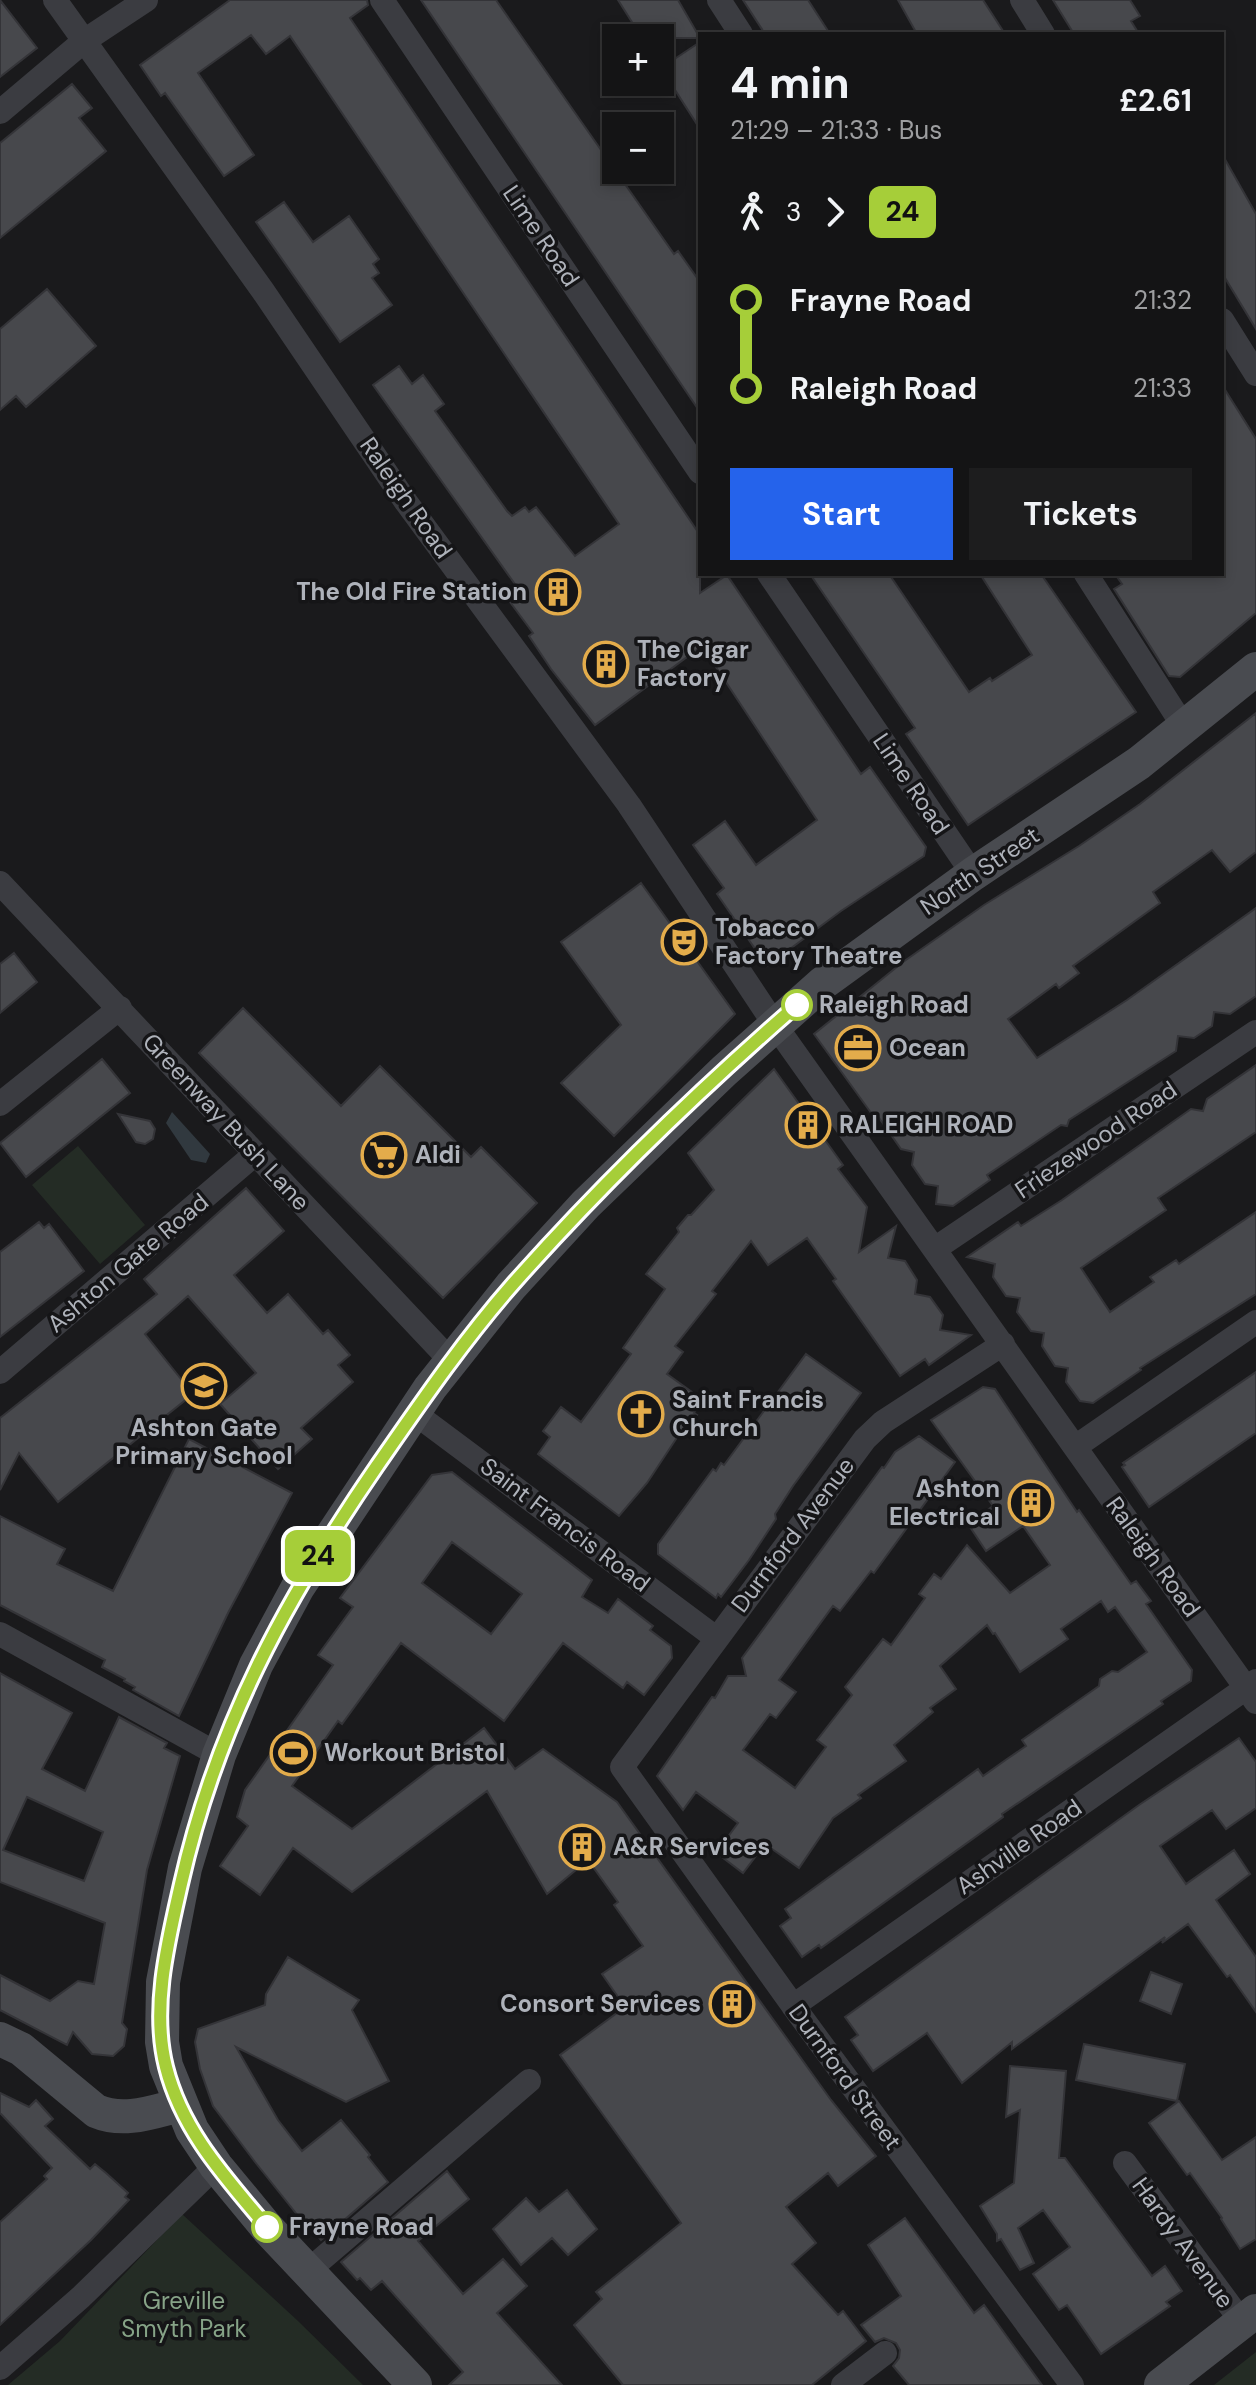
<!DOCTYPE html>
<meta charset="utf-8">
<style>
:root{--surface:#141415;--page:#1d1d1e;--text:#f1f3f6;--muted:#9d9ea0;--line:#333334;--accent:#2563eb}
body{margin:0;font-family:"DM Sans",sans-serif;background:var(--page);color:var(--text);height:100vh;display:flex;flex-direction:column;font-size:30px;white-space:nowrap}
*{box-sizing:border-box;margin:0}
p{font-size:26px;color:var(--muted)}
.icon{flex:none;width:44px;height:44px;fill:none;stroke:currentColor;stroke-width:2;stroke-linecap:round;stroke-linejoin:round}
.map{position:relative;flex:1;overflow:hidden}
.panel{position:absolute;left:698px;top:32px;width:526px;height:544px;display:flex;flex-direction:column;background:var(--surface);border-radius:0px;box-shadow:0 4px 12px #0003,0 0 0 2px var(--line)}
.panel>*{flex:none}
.badge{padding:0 16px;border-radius:12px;font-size:28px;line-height:52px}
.fabs{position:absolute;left:602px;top:24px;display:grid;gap:16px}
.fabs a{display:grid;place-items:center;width:72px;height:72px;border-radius:0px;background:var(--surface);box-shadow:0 4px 12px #0003,0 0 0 2px var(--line);font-size:40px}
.map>.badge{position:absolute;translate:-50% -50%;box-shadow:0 0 0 4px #fff}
.legs{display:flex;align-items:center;gap:12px;height:88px;padding:0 32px;font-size:26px}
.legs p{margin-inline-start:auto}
.summary{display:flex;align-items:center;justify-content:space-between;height:136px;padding:0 32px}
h1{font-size:44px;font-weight:700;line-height:60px}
.primary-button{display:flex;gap:16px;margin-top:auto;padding:16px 32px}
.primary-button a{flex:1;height:92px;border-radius:0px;background:var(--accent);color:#fff;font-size:32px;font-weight:700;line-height:92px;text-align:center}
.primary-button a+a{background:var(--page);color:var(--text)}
ul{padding:0 32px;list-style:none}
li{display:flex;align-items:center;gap:28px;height:88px;font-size:30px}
li i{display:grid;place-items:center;width:12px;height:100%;margin:0 10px;background:currentColor}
li i::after{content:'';width:20px;height:20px;margin:-10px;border:6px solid;border-radius:50%;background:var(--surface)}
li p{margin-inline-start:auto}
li:first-child i{background:linear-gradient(#0000 50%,currentColor 0)}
li:last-child i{background:linear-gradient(currentColor 50%,#0000 0)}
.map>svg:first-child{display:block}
.green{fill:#242c25}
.water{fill:#31393f}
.building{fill:#47484c;stroke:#343438;stroke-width:2;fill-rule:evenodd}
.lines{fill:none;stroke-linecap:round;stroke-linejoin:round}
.street{stroke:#3b3c41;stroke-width:24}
.secondary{stroke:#494b50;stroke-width:34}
.line-1-casing{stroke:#fff;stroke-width:18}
.line-1{stroke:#a6ce39;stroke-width:12}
.stop-1-dot{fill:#fff;stroke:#a6ce39;stroke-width:4}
.labels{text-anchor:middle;stroke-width:7;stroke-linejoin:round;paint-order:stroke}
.street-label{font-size:24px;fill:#aeb2ba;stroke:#151517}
.poi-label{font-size:24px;font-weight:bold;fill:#aeb2ba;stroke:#151517;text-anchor:start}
.stop-label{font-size:24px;font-weight:bold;fill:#aeb2ba;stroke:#151517;text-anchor:start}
.park-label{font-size:24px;fill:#86a387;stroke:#151517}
</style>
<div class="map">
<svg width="1256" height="2385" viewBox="0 0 1256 2385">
<rect width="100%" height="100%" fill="#1a1a1c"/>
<!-- green -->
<path class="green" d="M 78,1146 L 145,1225 L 100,1264 L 32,1185 Z
M 182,2214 L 298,2321 L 363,2385 L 8,2385 L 60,2341 Z
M 1256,2352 L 1256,2385 L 1214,2385 Z"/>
<!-- water -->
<path class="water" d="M 172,1112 L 210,1154 L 206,1163 L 191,1160 L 166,1123 Z"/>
<!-- building -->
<path class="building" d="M 0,0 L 37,48 L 0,77 Z
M 230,0 L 367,0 L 368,5 L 350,18 L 700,535 L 700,593 L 727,575 L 861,774 L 870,767 L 926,847 L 924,856 L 841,911 L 767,966 L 717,894 L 724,888 L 693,845 L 725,821 L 756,865 L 817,820 L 702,646 L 595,725 L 551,669 L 529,636 L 533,633 L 510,602 L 522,594 L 373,385 L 399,366 L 412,384 L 423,375 L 444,404 L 435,411 L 507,511 L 512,516 L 525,507 L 529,512 L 536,507 L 575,556 L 619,524 L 290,36 L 266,54 L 251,35 L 198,73 L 254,155 L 224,176 L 165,93 L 161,96 L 140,65 Z
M 421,0 L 496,0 L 674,254 L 678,251 L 700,282 L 700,412 Z
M 618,0 L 678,0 L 700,38 L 642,38 Z
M 743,0 L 808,0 L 830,34 L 765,34 Z
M 898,0 L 983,0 L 1005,34 L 917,34 Z
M 1053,0 L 1130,0 L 1140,16 L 1131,21 L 1139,34 L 1074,34 Z
M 700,42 L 700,129 L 661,68 Z
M 72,84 L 92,108 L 79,118 L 106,151 L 0,238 L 0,143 Z
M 1222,154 L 1256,214 L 1256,329 L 1222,273 Z
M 284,202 L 313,242 L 349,216 L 379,259 L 373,264 L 379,273 L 372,278 L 392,305 L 340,342 L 256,222 Z
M 47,289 L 96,346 L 26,407 L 16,396 L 0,410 L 0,329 Z
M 1222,385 L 1256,439 L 1256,613 L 1180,677 L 1169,676 L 1114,589 L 1122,584 L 1115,574 L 1222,574 Z
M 810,574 L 889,574 L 969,692 L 990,678 L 992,681 L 1032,655 L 980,574 L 1041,574 L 1136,712 L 968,825 L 906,734 L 915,728 Z
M 1256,713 L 1256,852 L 1230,872 L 1212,850 L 1153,892 L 1160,903 L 1073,966 L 1079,973 L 1059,988 L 1056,984 L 1008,1019 L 1037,1058 L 1127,1000 L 1256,908 L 1256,996 L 1230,1014 L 1214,1012 L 1212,1026 L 1194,1038 L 1178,1036 L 1176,1051 L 1069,1120 L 1067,1126 L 1061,1125 L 987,1175 L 990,1180 L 953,1206 L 936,1204 L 938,1186 L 925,1184 L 912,1165 L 914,1152 L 901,1149 L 877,1115 L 874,1117 L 814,1034 L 903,962 L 984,905 L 1079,846 L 1140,804 Z
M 641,883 L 735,1014 L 614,1136 L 561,1083 L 621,1025 L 561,942 Z
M 14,953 L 37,982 L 0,1013 L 0,964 Z
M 243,1008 L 341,1106 L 380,1066 L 471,1157 L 481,1147 L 537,1203 L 443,1298 L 199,1053 Z
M 102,1059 L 130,1093 L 26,1177 L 0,1143 Z
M 1256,1065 L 1256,1132 L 1158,1198 L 1166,1210 L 1081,1268 L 1110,1312 L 1154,1282 L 1150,1277 L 1176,1260 L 1179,1264 L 1256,1212 L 1256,1294 L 1140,1368 L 1141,1370 L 1093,1403 L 1080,1401 L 1066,1382 L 1068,1368 L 1055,1366 L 1042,1346 L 1044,1333 L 1031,1331 L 1017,1312 L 1020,1298 L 1006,1296 L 993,1277 L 995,1264 L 967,1257 L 1018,1222 L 1021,1226 L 1062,1200 L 1191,1109 L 1203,1111 L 1207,1099 Z
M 774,1069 L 843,1165 L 838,1169 L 867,1207 L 859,1252 L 896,1226 L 888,1258 L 905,1261 L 917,1280 L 915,1294 L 930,1297 L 943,1315 L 940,1330 L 971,1335 L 929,1365 L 925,1359 L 900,1376 L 833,1281 L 836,1279 L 807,1238 L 768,1265 L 751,1241 L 712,1291 L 716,1294 L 675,1346 L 683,1352 L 667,1374 L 703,1400 L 694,1413 L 697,1415 L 678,1436 L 647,1483 L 619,1516 L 538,1454 L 550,1437 L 543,1431 L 561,1407 L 581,1422 L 631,1354 L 623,1348 L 665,1289 L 646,1274 L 679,1232 L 677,1228 L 688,1215 L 691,1215 L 714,1190 L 688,1153 Z
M 118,1114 L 150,1121 L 155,1129 L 153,1139 L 145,1144 L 136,1142 Z
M 246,1188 L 284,1231 L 234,1275 L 267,1313 L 288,1294 L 323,1334 L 328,1330 L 350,1355 L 338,1365 L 353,1382 L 301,1428 L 312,1439 L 278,1469 L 220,1404 L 256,1373 L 188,1296 L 145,1334 L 193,1394 L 58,1502 L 19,1453 L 0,1490 L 0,1418 L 157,1294 L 144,1279 Z
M 39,1222 L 44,1228 L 49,1224 L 84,1271 L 0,1337 L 0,1252 Z
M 806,1354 L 861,1393 L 793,1486 L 775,1514 L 776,1519 L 749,1560 L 721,1597 L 718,1594 L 716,1598 L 658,1554 L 658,1544 L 713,1469 L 716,1471 L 721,1463 L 724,1465 Z
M 1256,1372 L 1256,1433 L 1149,1507 L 1122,1467 L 1125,1465 L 1123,1463 Z
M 983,1387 L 995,1389 L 1077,1512 L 1079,1510 L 1131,1584 L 1136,1581 L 1151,1601 L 1146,1604 L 1192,1670 L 1191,1681 L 1161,1701 L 1163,1704 L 1002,1814 L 1003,1817 L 821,1948 L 819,1945 L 802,1957 L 780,1926 L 791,1918 L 785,1909 L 978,1769 L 983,1776 L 1007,1759 L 1026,1746 L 1022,1740 L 1099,1686 L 1100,1679 L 1112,1671 L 1118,1672 L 1147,1652 L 1115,1607 L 1108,1612 L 1101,1601 L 1061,1629 L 1068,1639 L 1020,1672 L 995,1633 L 993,1634 L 987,1625 L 940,1666 L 956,1689 L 930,1708 L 933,1712 L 894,1745 L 906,1761 L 858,1795 L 861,1798 L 833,1818 L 799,1868 L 765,1844 L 743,1873 L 718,1854 L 719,1849 L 738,1823 L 696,1792 L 683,1810 L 657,1776 L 712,1697 L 715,1698 L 728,1676 L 746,1676 L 742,1658 L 882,1467 L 884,1468 L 895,1452 L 919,1436 L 955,1462 L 874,1573 L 871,1571 L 840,1611 L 833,1606 L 779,1680 L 796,1692 L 776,1718 L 770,1714 L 743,1750 L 795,1788 L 826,1747 L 817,1740 L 852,1695 L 845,1687 L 883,1639 L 891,1645 L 925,1598 L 919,1594 L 934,1574 L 941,1579 L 967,1545 L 1010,1593 L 1050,1565 L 1023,1526 L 986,1551 L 968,1524 L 993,1506 L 931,1420 Z
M 189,1439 L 292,1493 L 228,1613 L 179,1716 L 133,1690 L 135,1687 L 124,1681 L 125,1679 L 102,1667 L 105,1660 L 0,1605 L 0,1516 L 65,1549 L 57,1564 L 113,1591 Z
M 452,1472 L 592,1580 L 582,1597 L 608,1613 L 618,1599 L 653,1626 L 650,1630 L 671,1646 L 672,1658 L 644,1695 L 627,1682 L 623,1688 L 563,1643 L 504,1721 L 401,1643 L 342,1724 L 338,1721 L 292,1786 L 352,1829 L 484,1728 L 515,1769 L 543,1749 L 617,1802 L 831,2100 L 876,2156 L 838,2186 L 828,2173 L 786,2207 L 816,2243 L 792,2264 L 838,2315 L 843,2311 L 866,2341 L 812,2385 L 623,2385 L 574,2325 L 602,2299 L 596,2292 L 681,2223 L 560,2055 L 625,2007 L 602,1974 L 643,1946 L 614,1905 L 618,1902 L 588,1860 L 547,1894 L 487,1791 L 352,1892 L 293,1848 L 260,1895 L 220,1866 L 248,1826 L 237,1817 L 245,1790 L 333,1665 L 318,1655 L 353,1607 L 340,1598 L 432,1475 ZM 452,1542 L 522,1594 L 491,1634 L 422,1583 Z
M 0,1673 L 72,1713 L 42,1769 L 85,1791 L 119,1717 L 167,1743 L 164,1748 L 180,1756 L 147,1870 L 122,2023 L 127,2029 L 124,2046 L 113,2056 L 92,2054 L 73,2032 L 67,2045 L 0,2010 L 0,1975 L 50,2001 L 78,1981 L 94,1984 L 105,1923 L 0,1882 ZM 27,1797 L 103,1832 L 84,1881 L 3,1850 Z
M 1239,1738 L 1256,1762 L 1256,1808 L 1226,1829 L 1212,1810 L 1160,1846 L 1186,1884 L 1234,1850 L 1250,1874 L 1216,1900 L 1256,1957 L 1256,2012 L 1230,1975 L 1227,1977 L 1188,1924 L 1162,1943 L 1165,1937 L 1012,2049 L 1012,2042 L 962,2083 L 927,2033 L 873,2071 L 851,2040 L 858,2035 L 845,2017 L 1139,1805 Z
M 288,1957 L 359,2000 L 352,2010 L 389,2081 L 346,2102 L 236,2047 L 278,2120 L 302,2151 L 341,2120 L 370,2155 L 368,2157 L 388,2182 L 321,2240 L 313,2231 L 311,2232 L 255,2162 L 213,2106 L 200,2069 L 195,2042 L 198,2029 L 265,2005 L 266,1994 Z
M 1151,1972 L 1182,1984 L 1171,2014 L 1140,2001 Z
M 1084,2044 L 1185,2064 L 1177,2101 L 1076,2080 Z
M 1010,2066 L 1066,2071 L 1059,2158 L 1065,2158 L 1152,2276 L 1165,2266 L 1182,2291 L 1166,2302 L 1170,2306 L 1101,2354 L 1067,2305 L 1059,2310 L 1033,2274 L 1070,2247 L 1043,2210 L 1018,2228 L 1034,2263 L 1020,2270 L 1001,2239 L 997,2241 L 997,2234 L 980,2206 L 1014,2183 L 1020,2110 L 1006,2117 Z
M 0,2093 L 29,2107 L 36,2100 L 53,2119 L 45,2126 L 90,2169 L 95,2164 L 106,2173 L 128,2193 L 125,2197 L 129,2200 L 91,2240 L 0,2325 L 0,2222 L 47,2179 L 44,2176 L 52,2168 L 0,2113 Z
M 1179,2101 L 1222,2160 L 1256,2137 L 1256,2239 L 1240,2249 L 1221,2219 L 1222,2218 L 1190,2173 L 1187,2175 L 1149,2123 Z
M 447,2171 L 469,2199 L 418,2241 L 463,2294 L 503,2259 L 527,2286 L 497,2313 L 562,2385 L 449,2385 L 463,2372 L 382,2281 L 371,2290 L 360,2278 L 357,2280 L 341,2262 Z
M 567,2190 L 597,2229 L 568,2255 L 552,2238 L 521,2265 L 493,2229 L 526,2198 L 539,2212 Z
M 905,2218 L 974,2313 L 984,2305 L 1042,2385 L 909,2385 L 893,2366 L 899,2358 L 900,2350 L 896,2343 L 884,2338 L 875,2342 L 861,2325 L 901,2296 L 868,2245 Z"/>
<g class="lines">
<!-- street -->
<path class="street" d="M 55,0 L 263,291 L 406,502 L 629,805 L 775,1025 L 1256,1702
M 382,0 L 700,472
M 719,0 L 741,34
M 1022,0 L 1043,34
M 0,112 L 84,41 L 146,0
M 1222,320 L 1256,374
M 769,574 L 973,874
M 1086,574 L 1184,727
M 0,883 L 451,1361
M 0,1104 L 120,1008
M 936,1248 L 1256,1032
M 1003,1344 L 883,1422 L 865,1439 L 622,1767 L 799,2014 L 1072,2385
M 0,1372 L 255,1154
M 413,1412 L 716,1638
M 1075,1447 L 1256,1322
M 0,1634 L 219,1755
M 793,2006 L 1256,1681
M 1125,2163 L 1242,2322
M 309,2270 L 529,2081
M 0,2368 L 81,2297 L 216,2166
M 843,2385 L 885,2353"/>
<!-- secondary -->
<path class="secondary" d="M 0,2039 L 21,2049 L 96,2111 C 124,2123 152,2112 180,2105
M 415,2385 L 268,2229 L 216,2166 L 192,2130 L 166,2066 L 162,2042 L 163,1982 L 185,1868 L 219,1755 L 256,1665 L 298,1587 L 430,1388 L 511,1286 L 586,1204 L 724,1071 L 823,983 L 973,874 L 1139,763 L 1256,669
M 1161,2385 L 1256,2311"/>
</g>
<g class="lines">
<!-- line-1 casing -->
<g class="line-1-casing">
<path id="line-1" d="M 267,2227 C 226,2178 182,2131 166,2067 C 151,2008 168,1941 181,1884 C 217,1725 285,1600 377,1466 C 420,1404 463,1341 513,1284 C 601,1185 697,1092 797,1005"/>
</g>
<!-- line-1 -->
<use href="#line-1" class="line-1"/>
</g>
<!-- icons -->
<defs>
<g id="building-ring" transform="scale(2.3)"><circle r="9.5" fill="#151517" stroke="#e3ac4b" stroke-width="1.5"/><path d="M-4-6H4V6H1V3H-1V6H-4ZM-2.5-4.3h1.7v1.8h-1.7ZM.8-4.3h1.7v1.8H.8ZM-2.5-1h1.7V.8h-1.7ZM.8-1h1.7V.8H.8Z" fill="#e3ac4b"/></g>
<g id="theatre-ring" transform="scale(2.3)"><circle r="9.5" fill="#151517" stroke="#e3ac4b" stroke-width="1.5"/><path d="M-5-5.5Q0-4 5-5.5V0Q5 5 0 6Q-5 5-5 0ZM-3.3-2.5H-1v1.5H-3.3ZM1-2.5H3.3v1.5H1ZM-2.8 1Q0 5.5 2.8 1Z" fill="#e3ac4b"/></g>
<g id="office-ring" transform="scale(2.3)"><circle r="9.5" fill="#151517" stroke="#e3ac4b" stroke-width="1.5"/><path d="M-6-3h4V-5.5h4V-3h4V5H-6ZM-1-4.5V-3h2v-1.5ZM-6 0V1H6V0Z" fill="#e3ac4b"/></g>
<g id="supermarket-ring" transform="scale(2.3)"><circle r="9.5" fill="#151517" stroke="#e3ac4b" stroke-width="1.5"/><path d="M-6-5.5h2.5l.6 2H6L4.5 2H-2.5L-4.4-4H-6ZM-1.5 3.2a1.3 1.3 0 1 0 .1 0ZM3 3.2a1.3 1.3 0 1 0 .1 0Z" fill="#e3ac4b"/></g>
<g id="school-ring" transform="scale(2.3)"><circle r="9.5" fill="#151517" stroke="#e3ac4b" stroke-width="1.5"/><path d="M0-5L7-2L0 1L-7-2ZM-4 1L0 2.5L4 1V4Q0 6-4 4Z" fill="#e3ac4b"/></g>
<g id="church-ring" transform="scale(2.3)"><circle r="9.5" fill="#151517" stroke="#e3ac4b" stroke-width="1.5"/><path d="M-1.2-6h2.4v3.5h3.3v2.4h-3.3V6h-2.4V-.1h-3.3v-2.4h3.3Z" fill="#e3ac4b"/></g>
<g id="stadium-ring" transform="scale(2.3)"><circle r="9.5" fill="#151517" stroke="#e3ac4b" stroke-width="1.5"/><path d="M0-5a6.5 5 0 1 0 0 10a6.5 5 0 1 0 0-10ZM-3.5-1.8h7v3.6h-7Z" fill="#e3ac4b"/></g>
</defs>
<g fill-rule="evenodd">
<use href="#building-ring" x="558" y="592"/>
<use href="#building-ring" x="606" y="664"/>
<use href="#theatre-ring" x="684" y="942"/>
<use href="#office-ring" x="858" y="1048"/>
<use href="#building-ring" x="808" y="1125"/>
<use href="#supermarket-ring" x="384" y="1155"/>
<use href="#school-ring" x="204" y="1386"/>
<use href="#church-ring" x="641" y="1414"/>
<use href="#building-ring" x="1031" y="1503"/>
<use href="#stadium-ring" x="293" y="1753"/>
<use href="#building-ring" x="582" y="1847"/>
<use href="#building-ring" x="732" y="2004"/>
</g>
<!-- markers -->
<g class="stop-1-dot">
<circle cx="797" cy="1005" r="14"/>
<circle cx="267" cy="2227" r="14"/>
</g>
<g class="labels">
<!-- street labels -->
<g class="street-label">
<text transform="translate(541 236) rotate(56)" y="8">Lime Road</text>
<text transform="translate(406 498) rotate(55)" y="8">Raleigh Road</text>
<text transform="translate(911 784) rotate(56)" y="8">Lime Road</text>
<text transform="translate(980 871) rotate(-34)" y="8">North Street</text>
<text transform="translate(226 1122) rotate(47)" y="8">Greenway Bush Lane</text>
<text transform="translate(1096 1140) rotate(-34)" y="8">Friezewood Road</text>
<text transform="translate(128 1263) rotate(-40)" y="8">Ashton Gate Road</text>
<text transform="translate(565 1525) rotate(37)" y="8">Saint Francis Road</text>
<text transform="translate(793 1535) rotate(-53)" y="8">Durnford Avenue</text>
<text transform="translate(1153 1557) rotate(54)" y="8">Raleigh Road</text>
<text transform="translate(1019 1847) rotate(-35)" y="8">Ashville Road</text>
<text transform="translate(845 2077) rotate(54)" y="8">Durnford Street</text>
<text transform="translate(1183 2243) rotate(54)" y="8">Hardy Avenue</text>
</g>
<!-- poi labels -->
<g class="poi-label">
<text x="527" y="600" text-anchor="end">The Old Fire Station</text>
<text x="637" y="658">The Cigar<tspan x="637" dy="28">Factory</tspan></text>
<text x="715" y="936">Tobacco<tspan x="715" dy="28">Factory Theatre</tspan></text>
<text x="889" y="1056">Ocean</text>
<text x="839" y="1133">RALEIGH ROAD</text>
<text x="415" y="1163">Aldi</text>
<text x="672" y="1408">Saint Francis<tspan x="672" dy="28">Church</tspan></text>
<text x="204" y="1436" text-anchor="middle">Ashton Gate<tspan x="204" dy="28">Primary School</tspan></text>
<text x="1000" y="1497" text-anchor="end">Ashton<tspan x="1000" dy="28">Electrical</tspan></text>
<text x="324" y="1761">Workout Bristol</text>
<text x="613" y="1855">A&amp;R Services</text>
<text x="701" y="2012" text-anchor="end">Consort Services</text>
</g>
<!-- stop labels -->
<g class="stop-label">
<text x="819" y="1013">Raleigh Road</text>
<text x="289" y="2235">Frayne Road</text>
</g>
<!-- park labels -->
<g class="park-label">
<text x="184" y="2309">Greville<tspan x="184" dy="28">Smyth Park</tspan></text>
</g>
</g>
</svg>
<div class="fabs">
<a>+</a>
<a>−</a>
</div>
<b class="badge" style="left:318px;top:1556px;background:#a6ce39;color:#111">24</b>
<section class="panel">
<div class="summary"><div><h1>4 min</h1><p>21:29 – 21:33 · Bus</p></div><b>£2.61</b></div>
<div class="legs"><svg class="icon" aria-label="walk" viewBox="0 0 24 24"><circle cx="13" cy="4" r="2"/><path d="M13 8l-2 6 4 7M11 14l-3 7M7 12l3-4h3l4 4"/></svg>3<svg class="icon" aria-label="forward" viewBox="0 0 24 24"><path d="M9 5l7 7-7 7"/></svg><b class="badge" style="background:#a6ce39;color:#111">24</b></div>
<ul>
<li><i style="color:#a6ce39"></i><b>Frayne Road</b><p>21:32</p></li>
<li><i style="color:#a6ce39"></i><b>Raleigh Road</b><p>21:33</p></li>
</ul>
<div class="primary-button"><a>Start</a><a>Tickets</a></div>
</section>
</div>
